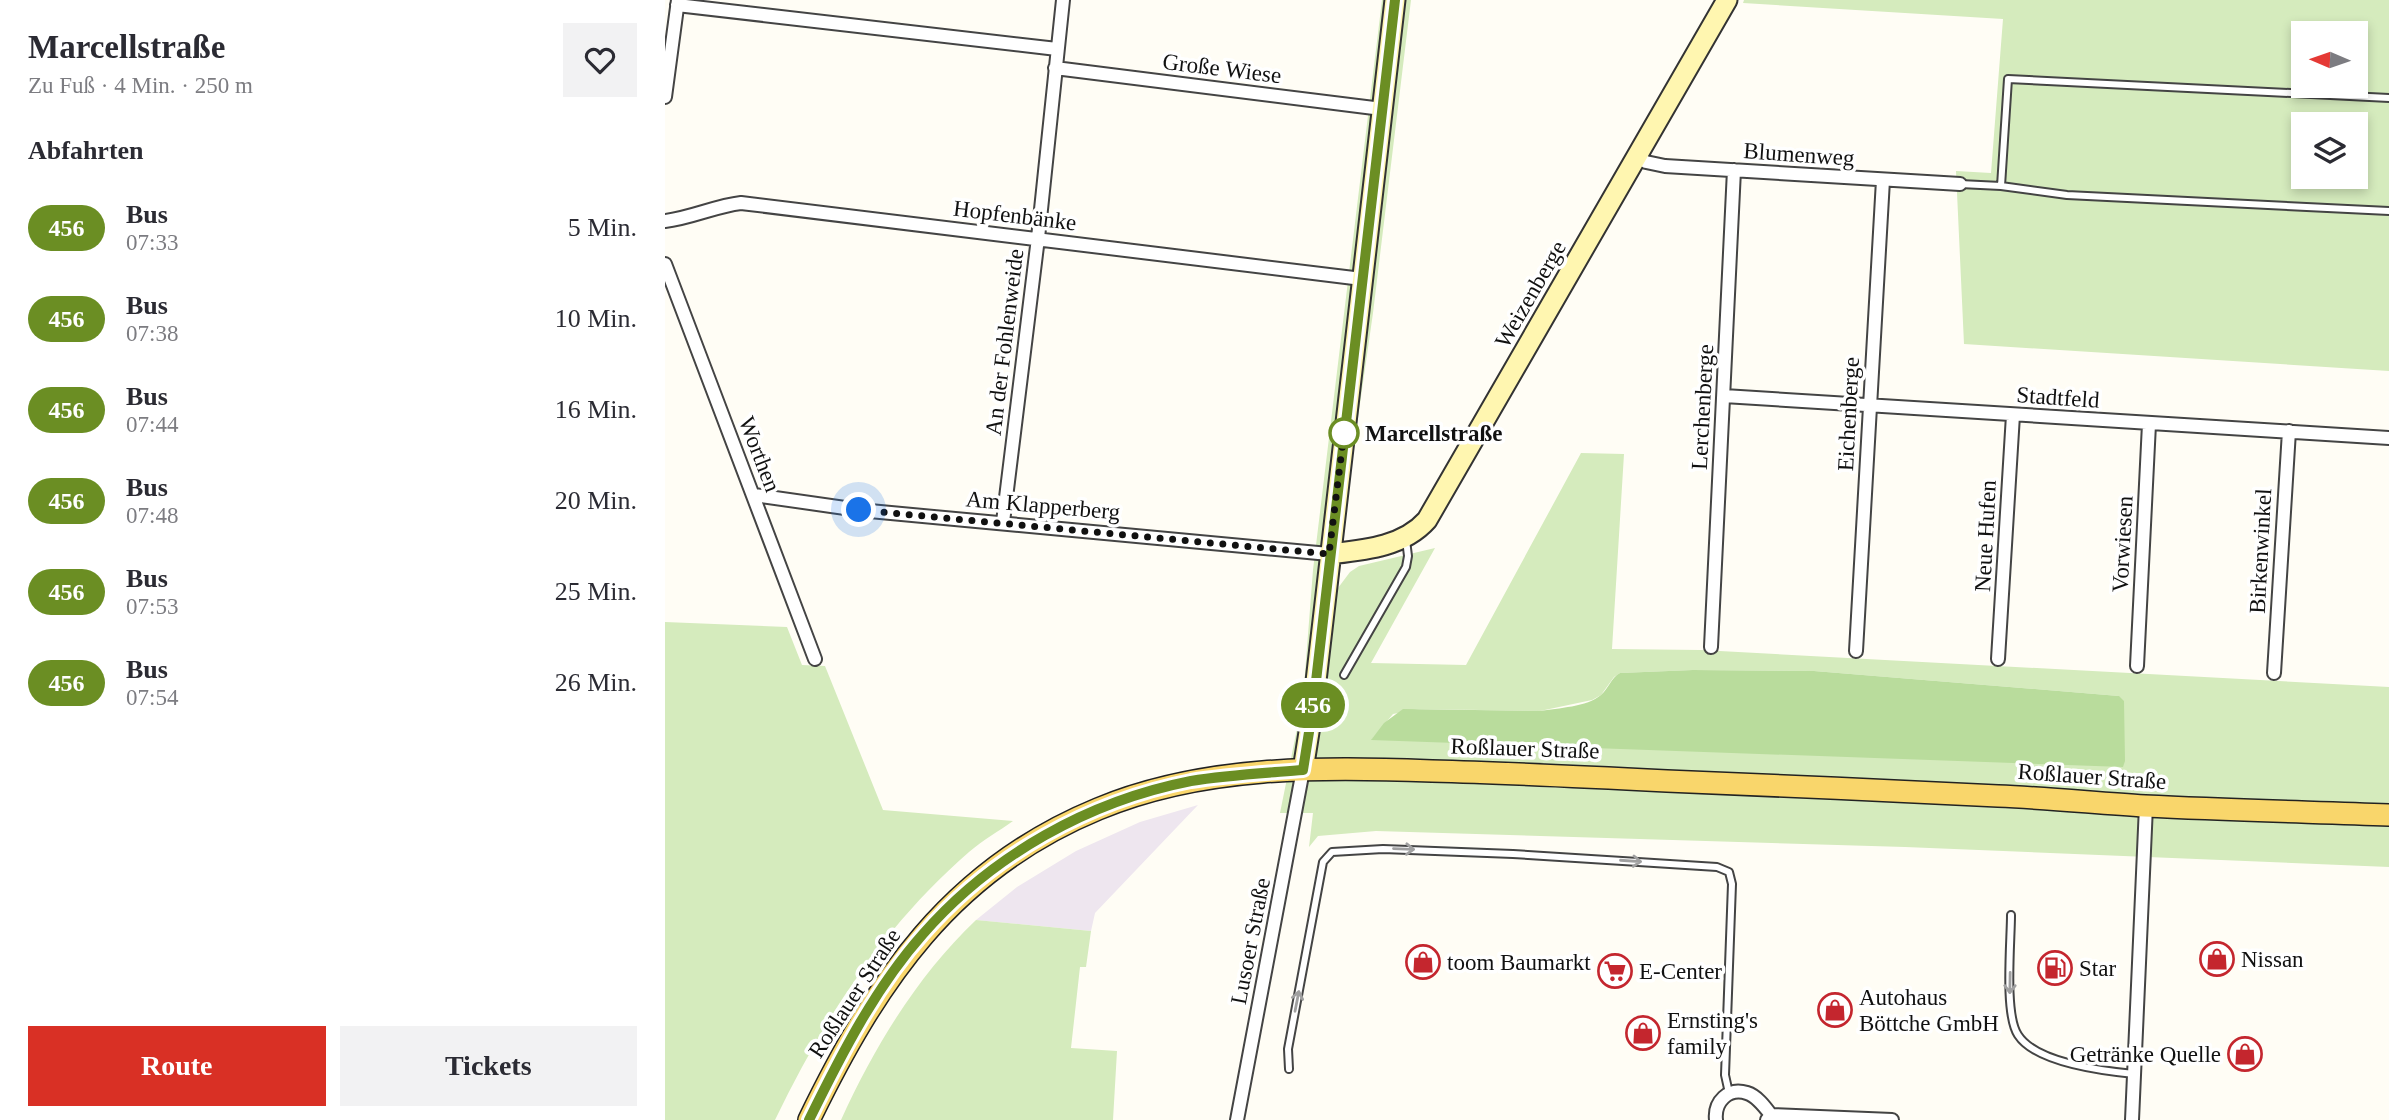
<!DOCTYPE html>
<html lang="de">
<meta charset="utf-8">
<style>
:root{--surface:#fff;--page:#f2f2f3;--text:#2b2b33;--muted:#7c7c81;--accent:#d93025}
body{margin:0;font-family:Georgia,serif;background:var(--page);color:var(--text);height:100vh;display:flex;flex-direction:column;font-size:26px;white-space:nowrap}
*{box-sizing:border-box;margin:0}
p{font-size:23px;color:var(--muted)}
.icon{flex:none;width:38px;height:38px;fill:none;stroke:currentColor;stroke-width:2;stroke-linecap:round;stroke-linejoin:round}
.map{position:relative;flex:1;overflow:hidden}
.side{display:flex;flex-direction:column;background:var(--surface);width:665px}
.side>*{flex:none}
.badge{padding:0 14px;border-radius:23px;font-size:24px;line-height:46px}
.needle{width:46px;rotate:272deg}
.fabs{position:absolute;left:1626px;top:21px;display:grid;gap:14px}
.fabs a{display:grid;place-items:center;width:77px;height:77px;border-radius:0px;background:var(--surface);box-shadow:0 4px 10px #0003;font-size:35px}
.you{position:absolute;width:35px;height:35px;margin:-18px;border:5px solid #fff;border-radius:50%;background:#1a73e8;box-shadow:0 0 0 10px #1a73e833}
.map>.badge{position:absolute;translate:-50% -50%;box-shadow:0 0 0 4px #fff}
h2{padding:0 28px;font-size:26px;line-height:63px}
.round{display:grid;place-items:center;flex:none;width:74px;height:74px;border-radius:0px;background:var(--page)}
.headline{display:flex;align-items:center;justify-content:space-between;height:119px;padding:0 28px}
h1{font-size:33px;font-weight:700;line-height:52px}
.primary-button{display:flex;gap:14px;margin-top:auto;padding:14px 28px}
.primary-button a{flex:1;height:80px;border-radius:0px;background:var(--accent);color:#fff;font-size:28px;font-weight:700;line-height:80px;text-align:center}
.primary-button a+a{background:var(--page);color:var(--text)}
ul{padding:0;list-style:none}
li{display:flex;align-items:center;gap:21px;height:91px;padding:0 28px}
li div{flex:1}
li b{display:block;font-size:26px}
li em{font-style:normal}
li .badge{min-width:77px;font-weight:700;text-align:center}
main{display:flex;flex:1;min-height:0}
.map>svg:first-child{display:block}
.industrial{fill:#eee6ef}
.green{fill:#d5ebbd;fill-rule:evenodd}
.forest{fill:#b9dc9c}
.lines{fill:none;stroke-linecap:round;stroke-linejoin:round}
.lane-casing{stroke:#444;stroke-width:10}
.street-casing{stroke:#444;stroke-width:16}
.secondary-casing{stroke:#333;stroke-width:23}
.primary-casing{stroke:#222;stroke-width:24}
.lane{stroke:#fff;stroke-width:6}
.street{stroke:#fff;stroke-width:12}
.secondary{stroke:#fff6b0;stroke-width:19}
.primary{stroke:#f9d66b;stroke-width:21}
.oneway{stroke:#a0a0a0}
.line-casing{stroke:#fff;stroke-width:16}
.line{stroke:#6b8e23;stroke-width:10}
.walk{stroke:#111;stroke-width:7;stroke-dasharray:0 12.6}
.stop-dot{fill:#fff;stroke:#6b8e23;stroke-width:3.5}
.labels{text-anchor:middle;stroke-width:7;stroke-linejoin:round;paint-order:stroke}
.street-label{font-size:23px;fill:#111;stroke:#fff}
.stop-label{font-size:23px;font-weight:bold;fill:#111;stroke:#fff;text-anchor:start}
.poi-label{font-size:23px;fill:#111;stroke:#fff;text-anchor:start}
</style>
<main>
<section class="side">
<div class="headline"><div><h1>Marcellstraße</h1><p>Zu Fuß · 4 Min. · 250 m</p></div><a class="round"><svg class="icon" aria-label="heart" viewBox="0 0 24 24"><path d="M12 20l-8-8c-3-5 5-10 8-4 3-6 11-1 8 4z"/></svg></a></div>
<h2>Abfahrten</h2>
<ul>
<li><span class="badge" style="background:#6b8e23;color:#fff">456</span><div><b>Bus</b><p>07:33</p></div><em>5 Min.</em></li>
<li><span class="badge" style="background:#6b8e23;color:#fff">456</span><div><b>Bus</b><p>07:38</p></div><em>10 Min.</em></li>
<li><span class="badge" style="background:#6b8e23;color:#fff">456</span><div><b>Bus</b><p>07:44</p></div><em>16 Min.</em></li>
<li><span class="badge" style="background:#6b8e23;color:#fff">456</span><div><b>Bus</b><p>07:48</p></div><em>20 Min.</em></li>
<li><span class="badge" style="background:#6b8e23;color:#fff">456</span><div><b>Bus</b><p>07:53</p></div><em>25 Min.</em></li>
<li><span class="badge" style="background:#6b8e23;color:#fff">456</span><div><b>Bus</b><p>07:54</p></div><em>26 Min.</em></li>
</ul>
<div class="primary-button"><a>Route</a><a>Tickets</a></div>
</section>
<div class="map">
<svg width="1724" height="1120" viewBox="0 0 1724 1120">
<rect width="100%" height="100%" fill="#fffdf5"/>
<!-- industrial -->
<path class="industrial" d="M 533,805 L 430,913 L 426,931 L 311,920 L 352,887 L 411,851 L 475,822 Z"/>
<!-- green -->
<path class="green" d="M 717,0 L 746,0 L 708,313 L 685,473 L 673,588 L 685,572 L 694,566 L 770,548 L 706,663 L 801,665 L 916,453 L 959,454 L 947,649 L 1036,650 L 1724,687 L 1724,867 L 1240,847 L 711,831 L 653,836 L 644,847 L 648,813 L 615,813 L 638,699 L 648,570 ZM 1028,670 L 1149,671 L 1454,696 L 707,739 L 728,714 L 753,709 L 875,711 L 927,700 L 936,695 L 949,677 L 955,673 Z
M 1079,0 L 1724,0 L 1724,371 L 1299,344 L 1291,171 L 1326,173 L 1338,19 L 1078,3 ZM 1638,33 L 1690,33 L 1690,86 L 1638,86 ZM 1638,124 L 1690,124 L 1690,177 L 1638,177 Z
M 0,622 L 122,627 L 137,665 L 160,666 L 218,810 L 348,821 C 334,831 318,840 304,852 C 218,927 159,1018 110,1120 L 0,1120 Z
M 311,920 L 426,931 L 421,967 L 415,967 L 406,1048 L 452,1051 L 448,1120 L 176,1120 C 209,1047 253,975 311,920 Z"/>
<!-- forest -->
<path class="forest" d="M 1028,670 L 1149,671 L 1454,696 L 1459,701 L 1460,761 L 1458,767 L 706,740 L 719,723 L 738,709 L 875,711 C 893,708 922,707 936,695 C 944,688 946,678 955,673 Z"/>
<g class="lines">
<!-- lane casing -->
<g class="lane-casing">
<path id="lane" d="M 1295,184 L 1336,186 L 1402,195 L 1724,211
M 1336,186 L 1343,79 L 1724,98
M 679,675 L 741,567 L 743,556 L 741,540
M 1346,915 C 1346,942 1339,1014 1353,1035 C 1371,1063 1438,1071 1469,1074
M 624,1069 L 623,1049 L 658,862 L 667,852 L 718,849 L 848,854 L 1052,867 L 1064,872 L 1067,884 L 1060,1075 L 1064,1093"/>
</g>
<!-- street casing -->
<g class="street-casing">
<path id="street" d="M 12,5 L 392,49
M 390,68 L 717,109
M 0,97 L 13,0
M 972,157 L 981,162 L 1000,166 L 1295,184
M 0,221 C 26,218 50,206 76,203 L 697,279
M 0,264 L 150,659
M 1059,396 L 1724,438
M 89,495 L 194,510 L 664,554
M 338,522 L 373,238 L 398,0
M 1046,647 L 1069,170
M 1191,651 L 1218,180
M 1333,659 L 1348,415
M 1472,666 L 1484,424
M 1609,673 L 1624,431
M 1106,1115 L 1227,1120
M 572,1120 L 638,770
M 1051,1120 C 1049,1102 1063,1087 1082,1093 C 1092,1096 1100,1107 1106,1115 L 1102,1120
M 1467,1120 L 1481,806"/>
</g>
<!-- secondary casing -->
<g class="secondary-casing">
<path id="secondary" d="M 664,554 C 699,550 738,547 762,520 L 1062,0
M 638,770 L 648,707 L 730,0"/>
</g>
<!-- primary casing -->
<g class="primary-casing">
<path id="primary" d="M 144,1120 C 211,982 285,870 433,809 C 538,765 656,767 767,771 C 846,773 924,777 1002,781 C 1112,786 1223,790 1333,796 C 1382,798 1431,803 1480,806 C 1562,810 1643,812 1724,815"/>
</g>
<!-- lane -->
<use href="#lane" class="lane"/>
<!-- street -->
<use href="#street" class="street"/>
<!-- secondary -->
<use href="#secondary" class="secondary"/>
<!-- primary -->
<use href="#primary" class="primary"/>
</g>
<!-- one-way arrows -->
<defs><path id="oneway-shaft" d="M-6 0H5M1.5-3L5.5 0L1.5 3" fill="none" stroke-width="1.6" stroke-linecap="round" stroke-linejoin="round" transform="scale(1.75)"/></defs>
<g class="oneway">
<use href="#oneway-shaft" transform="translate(739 849) rotate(2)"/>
<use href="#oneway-shaft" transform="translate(966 861) rotate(4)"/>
<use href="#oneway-shaft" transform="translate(1345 983) rotate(91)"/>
<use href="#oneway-shaft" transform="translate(632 1001) rotate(-79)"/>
</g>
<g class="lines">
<!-- line casing -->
<g class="line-casing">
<path id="line" d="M 144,1120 C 176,1055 210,988 258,934 C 327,855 424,801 526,781 C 563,775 601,773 638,770 L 648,707 L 730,0"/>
</g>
<!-- line -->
<use href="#line" class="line"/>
<!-- walk -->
<path class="walk" d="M 194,510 L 664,554 L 679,433"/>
</g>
<!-- icons -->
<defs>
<g id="shop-ring" transform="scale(1.75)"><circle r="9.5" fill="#fff" stroke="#c4262e" stroke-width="1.5"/><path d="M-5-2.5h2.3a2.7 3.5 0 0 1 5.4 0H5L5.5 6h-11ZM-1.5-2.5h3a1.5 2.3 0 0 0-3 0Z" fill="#c4262e"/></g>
<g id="fuel-ring" transform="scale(1.75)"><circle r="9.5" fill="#fff" stroke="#c4262e" stroke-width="1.5"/><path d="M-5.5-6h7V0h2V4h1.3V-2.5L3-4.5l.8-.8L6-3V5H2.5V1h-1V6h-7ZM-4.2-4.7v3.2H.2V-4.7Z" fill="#c4262e"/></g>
<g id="supermarket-ring" transform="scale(1.75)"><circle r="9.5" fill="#fff" stroke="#c4262e" stroke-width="1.5"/><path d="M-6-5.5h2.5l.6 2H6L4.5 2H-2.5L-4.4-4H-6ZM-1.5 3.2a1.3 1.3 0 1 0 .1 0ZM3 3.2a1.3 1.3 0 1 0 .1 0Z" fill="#c4262e"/></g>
</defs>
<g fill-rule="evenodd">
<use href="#shop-ring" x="1552" y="959"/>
<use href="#shop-ring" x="758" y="962"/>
<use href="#fuel-ring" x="1390" y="968"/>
<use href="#supermarket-ring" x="950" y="971"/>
<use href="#shop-ring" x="1170" y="1010"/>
<use href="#shop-ring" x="978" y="1033"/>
<use href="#shop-ring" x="1580" y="1054"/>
</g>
<!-- markers -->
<circle class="stop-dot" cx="679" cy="433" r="14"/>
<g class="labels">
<!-- street labels -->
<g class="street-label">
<text transform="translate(557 68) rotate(7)" y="8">Große Wiese</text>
<text transform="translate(1134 154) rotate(4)" y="8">Blumenweg</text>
<text transform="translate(350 215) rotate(7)" y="8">Hopfenbänke</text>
<text transform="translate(865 294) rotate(-60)" y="8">Weizenberge</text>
<text transform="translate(339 342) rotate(-83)" y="8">An der Fohlenweide</text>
<text transform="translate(1393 397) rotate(4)" y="8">Stadtfeld</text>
<text transform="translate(1037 407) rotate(-87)" y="8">Lerchenberge</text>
<text transform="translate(1183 414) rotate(-87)" y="8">Eichenberge</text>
<text transform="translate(95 454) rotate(69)" y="8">Worthen</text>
<text transform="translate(378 505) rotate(5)" y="8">Am Klapperberg</text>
<text transform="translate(1320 536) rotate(-87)" y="8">Neue Hufen</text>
<text transform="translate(1457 544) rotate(-87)" y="8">Vorwiesen</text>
<text transform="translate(1595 551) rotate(-87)" y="8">Birkenwinkel</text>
<text transform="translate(860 748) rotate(2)" y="8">Roßlauer Straße</text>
<text transform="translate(1427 776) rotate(4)" y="8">Roßlauer Straße</text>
<text transform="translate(585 941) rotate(-79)" y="8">Lusoer Straße</text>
<text transform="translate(189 993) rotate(-57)" y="8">Roßlauer Straße</text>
</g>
<!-- stop labels -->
<g class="stop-label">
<text x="700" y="441">Marcellstraße</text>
</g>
<!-- poi labels -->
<g class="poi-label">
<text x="1576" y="967">Nissan</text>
<text x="782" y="970">toom Baumarkt</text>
<text x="1414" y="976">Star</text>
<text x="974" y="979">E-Center</text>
<text x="1194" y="1005">Autohaus<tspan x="1194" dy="26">Böttche GmbH</tspan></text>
<text x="1002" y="1028">Ernsting's<tspan x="1002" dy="26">family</tspan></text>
<text x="1556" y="1062" text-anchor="end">Getränke Quelle</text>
</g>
</g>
</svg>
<div class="fabs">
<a><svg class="needle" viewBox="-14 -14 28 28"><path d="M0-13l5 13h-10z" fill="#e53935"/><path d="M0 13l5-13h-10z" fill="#7c7c81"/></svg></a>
<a><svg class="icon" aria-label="layers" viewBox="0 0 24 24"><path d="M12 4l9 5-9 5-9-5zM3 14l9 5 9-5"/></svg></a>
</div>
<div class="you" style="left:194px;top:510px"></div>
<b class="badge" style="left:648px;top:705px;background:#6b8e23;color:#fff">456</b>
</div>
</main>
